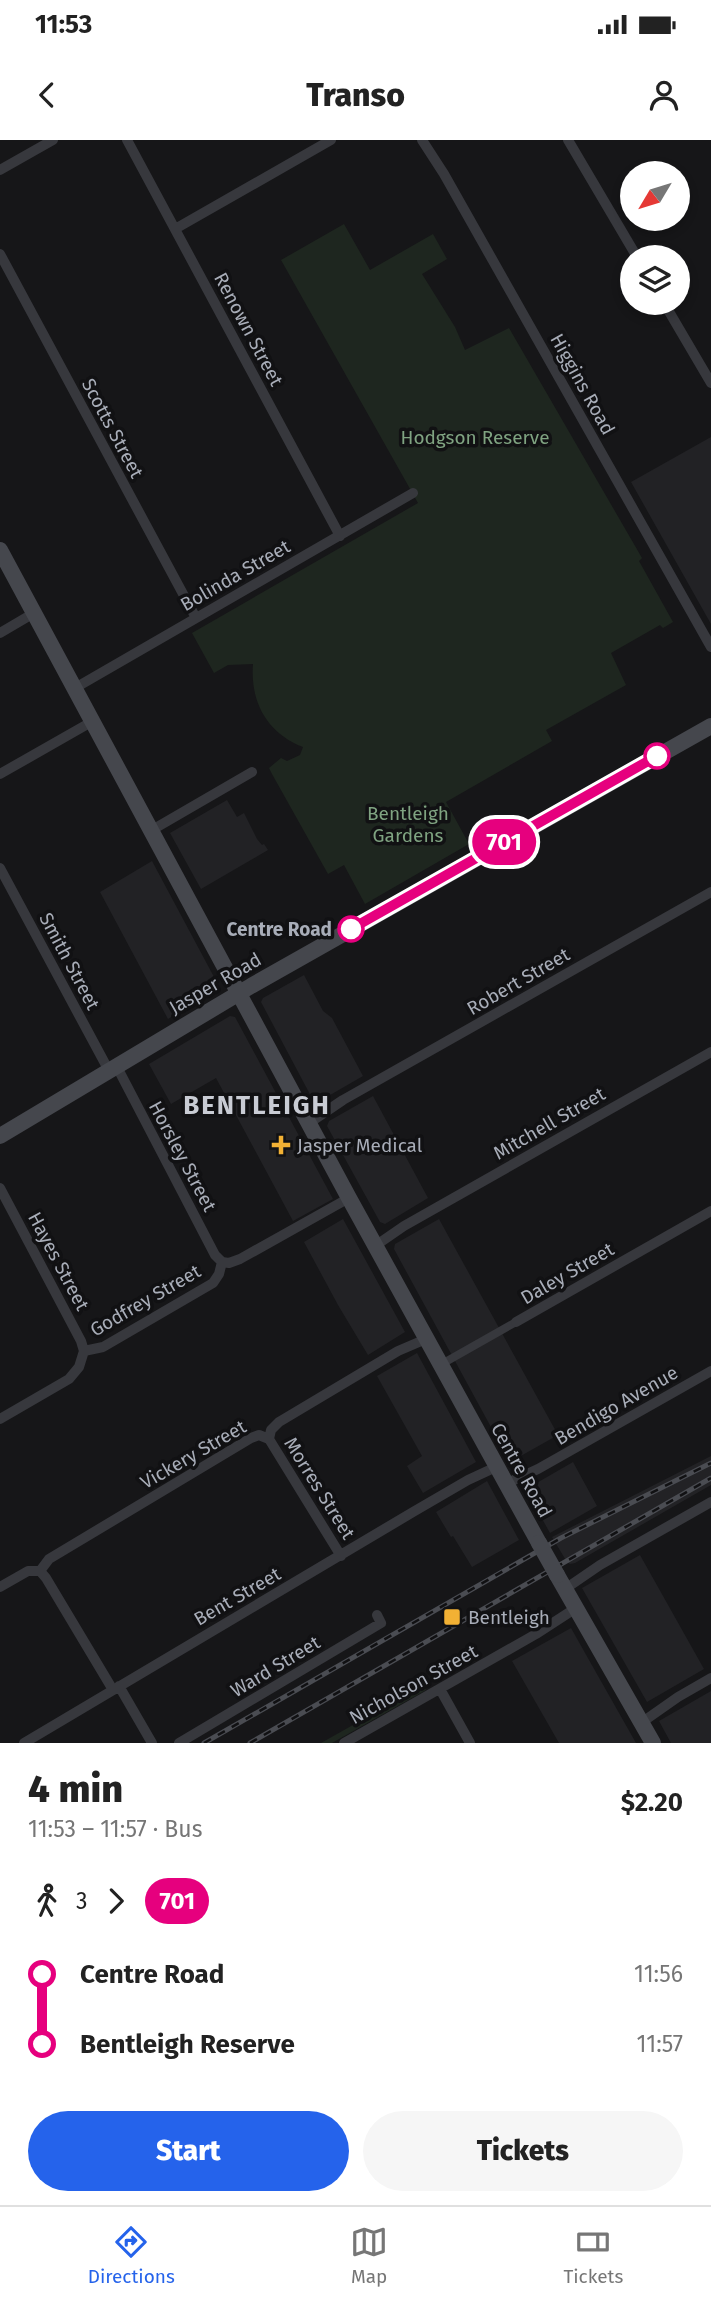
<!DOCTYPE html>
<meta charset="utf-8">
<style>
:root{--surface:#fff;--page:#f6f6f6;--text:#222;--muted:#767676;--line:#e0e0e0;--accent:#2563eb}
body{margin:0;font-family:"Fira Sans",sans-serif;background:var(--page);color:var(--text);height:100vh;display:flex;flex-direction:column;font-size:26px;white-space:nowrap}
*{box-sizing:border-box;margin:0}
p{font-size:23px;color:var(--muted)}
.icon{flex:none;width:38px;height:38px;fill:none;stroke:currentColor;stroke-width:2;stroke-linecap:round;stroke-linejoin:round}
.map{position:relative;height:1603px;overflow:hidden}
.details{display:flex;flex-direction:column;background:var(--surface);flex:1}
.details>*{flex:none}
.badge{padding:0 14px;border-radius:23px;font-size:24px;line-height:46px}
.needle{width:46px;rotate:232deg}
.buttons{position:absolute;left:620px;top:21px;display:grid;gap:14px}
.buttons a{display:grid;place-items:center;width:70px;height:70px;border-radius:50%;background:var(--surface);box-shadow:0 4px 10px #0003;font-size:35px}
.map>.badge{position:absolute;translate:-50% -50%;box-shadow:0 0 0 4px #fff}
.legs{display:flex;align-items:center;gap:10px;height:77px;padding:0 28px;font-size:23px}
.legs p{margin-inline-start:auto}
.headline{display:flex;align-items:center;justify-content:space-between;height:119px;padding:0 28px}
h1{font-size:38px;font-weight:800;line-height:52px}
.primary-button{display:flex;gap:14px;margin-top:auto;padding:14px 28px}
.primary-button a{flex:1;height:80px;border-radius:42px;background:var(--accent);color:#fff;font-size:28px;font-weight:800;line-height:80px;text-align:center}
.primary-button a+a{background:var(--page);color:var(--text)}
ul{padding:0 28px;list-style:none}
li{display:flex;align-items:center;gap:24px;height:70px;font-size:26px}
li i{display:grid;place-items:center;width:10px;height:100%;margin:0 9px;background:currentColor}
li i::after{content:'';width:18px;height:18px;margin:-9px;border:5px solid;border-radius:50%;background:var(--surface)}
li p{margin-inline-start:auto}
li:first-child i{background:linear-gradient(#0000 50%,currentColor 0)}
li:last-child i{background:linear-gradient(currentColor 50%,#0000 0)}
.status{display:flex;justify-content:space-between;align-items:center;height:49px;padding:0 35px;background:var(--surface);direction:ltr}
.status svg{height:19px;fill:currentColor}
header{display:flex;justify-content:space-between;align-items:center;height:91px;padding:0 28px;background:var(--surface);font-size:32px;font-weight:800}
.dock{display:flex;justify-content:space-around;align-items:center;height:98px;border-top:2px solid var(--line);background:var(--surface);font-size:19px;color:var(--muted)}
.dock a{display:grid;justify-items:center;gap:4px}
.dock .active{color:var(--accent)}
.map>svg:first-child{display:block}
.built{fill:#222225}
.green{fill:#1e261f}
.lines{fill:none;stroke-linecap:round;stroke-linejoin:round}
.pedestrian{stroke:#37383d;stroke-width:8}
.minor{stroke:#37383d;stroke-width:10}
.secondary{stroke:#45474d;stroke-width:16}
.rail-casing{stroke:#4a4c52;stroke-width:5}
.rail{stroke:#111113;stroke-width:2.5;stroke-dasharray:8;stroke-linecap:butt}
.secondary-bridge{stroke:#45474d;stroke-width:16}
.line-1-casing{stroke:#fff;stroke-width:16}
.line-1{stroke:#e6007e;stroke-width:10}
.stop-1-dot{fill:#fff;stroke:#e6007e;stroke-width:3.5}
.poi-dot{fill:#f2b134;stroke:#111113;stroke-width:2.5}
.labels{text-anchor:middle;stroke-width:7;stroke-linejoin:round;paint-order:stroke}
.street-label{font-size:19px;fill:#a8adb8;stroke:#111113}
.park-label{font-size:19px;fill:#7fa381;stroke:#111113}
.stop-label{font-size:19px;font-weight:bold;fill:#a8adb8;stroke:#111113;text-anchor:end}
.poi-label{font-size:19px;fill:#a8adb8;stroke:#111113;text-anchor:start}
.district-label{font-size:26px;font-weight:bold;letter-spacing:2px;fill:#c9ccd4;stroke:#111113}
</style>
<div class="status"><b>11:53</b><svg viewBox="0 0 49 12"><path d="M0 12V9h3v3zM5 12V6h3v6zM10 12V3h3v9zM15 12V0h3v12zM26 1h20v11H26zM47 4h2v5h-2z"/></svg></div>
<header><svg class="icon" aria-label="back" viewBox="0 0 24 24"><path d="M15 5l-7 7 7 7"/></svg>Transo<svg class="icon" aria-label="person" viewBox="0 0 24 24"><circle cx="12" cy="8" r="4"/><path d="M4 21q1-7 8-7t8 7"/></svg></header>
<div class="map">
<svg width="711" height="1603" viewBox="0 0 711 1603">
<rect width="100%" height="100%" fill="#161618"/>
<!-- built -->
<path class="built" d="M 711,297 L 711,484 L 631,342 Z
M 227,660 L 237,677 L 244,673 L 257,699 L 262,705 L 264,704 L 268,710 L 201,749 L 170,693 Z
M 152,721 L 214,837 L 215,843 L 211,852 L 168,879 L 100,752 Z
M 304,835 L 323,871 L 332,878 L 363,936 L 318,962 L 313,960 L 261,862 L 263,858 Z
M 230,876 L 235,877 L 333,1059 L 293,1081 L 216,938 L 171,964 L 149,924 Z
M 373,956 L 428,1058 L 385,1084 L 380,1082 L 327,986 L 329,981 Z
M 343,1079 L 405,1192 L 368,1215 L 338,1165 L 304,1102 Z
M 439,1079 L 558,1295 L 510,1322 L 394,1109 L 395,1104 Z
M 417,1213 L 476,1322 L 423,1353 L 407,1326 L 422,1316 L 377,1236 Z
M 711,1316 L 711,1345 L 575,1423 L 570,1424 L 567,1422 L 552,1397 Z
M 573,1322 L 597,1366 L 550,1393 L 527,1352 L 528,1348 Z
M 487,1341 L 519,1400 L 472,1427 L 453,1396 L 451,1397 L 436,1372 Z
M 640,1415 L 704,1529 L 647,1562 L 582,1448 Z
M 571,1488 L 589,1520 L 636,1603 L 559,1603 L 512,1521 Z
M 711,1551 L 711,1603 L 671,1603 L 659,1581 Z"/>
<!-- green -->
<path class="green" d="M 344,84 L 370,130 L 433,94 L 447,119 L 422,134 L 455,187 L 465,210 L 509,188 L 642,418 L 639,421 L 673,482 L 663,488 L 660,485 L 611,513 L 626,545 L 546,590 L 552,601 L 446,662 L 469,704 L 365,764 L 344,725 L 328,734 L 272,634 L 269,628 L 281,618 L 287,621 L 300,615 L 303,607 C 267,593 250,562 253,524 L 228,525 L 214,533 L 192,493 L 418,363 L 281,120 Z
M 424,1545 L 426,1550 L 332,1603 L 321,1603 Z"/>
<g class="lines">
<!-- pedestrian -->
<path class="pedestrian" d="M 440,1225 L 516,1182"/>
<!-- minor -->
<path class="minor" d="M 127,0 L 340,396
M 422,0 L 444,34 L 711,507
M 568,0 L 637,117
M 0,30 L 53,0
M 175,89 L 331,0
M 0,114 L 196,478
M 664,163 L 711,243
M 0,493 L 34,473
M 75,548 L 413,353
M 0,634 L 93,581
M 152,690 L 252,632
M 0,728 L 108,929
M 116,925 L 215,1115 L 222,1122
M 309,983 L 343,960 L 711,752
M 0,1048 L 81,1201 L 84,1211
M 375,1106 L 404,1086 L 711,912
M 516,1182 L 711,1071
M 0,1279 L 69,1239 L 79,1227 L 84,1211 L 103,1207 L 213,1143 L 219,1134 L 222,1122 L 229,1123 L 240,1119 L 349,1058
M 269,1299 L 271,1290 L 279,1282 L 398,1211 L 426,1199
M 269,1299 L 341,1416
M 505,1344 L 538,1329 L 711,1231
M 40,1431 L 46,1438 L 113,1550
M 0,1447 L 28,1431 L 40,1431 L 49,1419 L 251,1298 L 259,1295 L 269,1299
M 565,1449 L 600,1425 L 711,1362
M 119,1546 L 152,1603
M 440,1549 L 470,1603
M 641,1583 L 678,1557 L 711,1538
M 24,1603 L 413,1372 L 468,1340 L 496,1327
M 179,1603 L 381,1483 L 377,1475
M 344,1603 L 536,1494 L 576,1468"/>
<!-- secondary -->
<path class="secondary" d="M 0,410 L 349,1058 L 539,1403
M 0,996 L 251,846 L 711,586
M 557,1435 L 653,1603"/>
<!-- rail casing -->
<g class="rail-casing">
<path id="rail" d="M 204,1603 L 561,1398 L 711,1323
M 250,1603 L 711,1338"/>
</g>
<!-- rail -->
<use href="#rail" class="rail"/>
<!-- secondary-bridge -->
<path class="secondary-bridge" d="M 539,1403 L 557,1435"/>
</g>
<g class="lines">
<!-- line-1 casing -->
<g class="line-1-casing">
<path id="line-1" d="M 351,789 L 657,616"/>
</g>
<!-- line-1 -->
<use href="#line-1" class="line-1"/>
</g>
<!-- markers -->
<g class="stop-1-dot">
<circle cx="657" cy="616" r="12"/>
<circle cx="351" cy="789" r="12"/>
</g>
<g class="poi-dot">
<path d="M277.5 994.5h7v7h7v7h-7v7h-7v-7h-7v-7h7z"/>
<rect x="443" y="1468" width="18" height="18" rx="3.5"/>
</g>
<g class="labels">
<!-- street labels -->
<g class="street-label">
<text transform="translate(249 189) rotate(62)" y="7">Renown Street</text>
<text transform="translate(583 244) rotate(61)" y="7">Higgins Road</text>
<text transform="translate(113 288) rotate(62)" y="7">Scotts Street</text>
<text transform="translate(235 435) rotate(-30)" y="7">Bolinda Street</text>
<text transform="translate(70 821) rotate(62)" y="7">Smith Street</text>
<text transform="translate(518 841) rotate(-30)" y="7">Robert Street</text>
<text transform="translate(215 843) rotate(-30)" y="7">Jasper Road</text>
<text transform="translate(549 983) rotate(-30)" y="7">Mitchell Street</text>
<text transform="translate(183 1016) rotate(62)" y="7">Horsley Street</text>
<text transform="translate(59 1121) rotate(62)" y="7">Hayes Street</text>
<text transform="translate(567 1133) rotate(-30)" y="7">Daley Street</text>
<text transform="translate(145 1160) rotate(-30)" y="7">Godfrey Street</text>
<text transform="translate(616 1265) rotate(-30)" y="7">Bendigo Avenue</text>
<text transform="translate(193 1314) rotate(-30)" y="7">Vickery Street</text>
<text transform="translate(522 1330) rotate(61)" y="7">Centre Road</text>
<text transform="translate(320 1348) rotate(58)" y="7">Morres Street</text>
<text transform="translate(237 1456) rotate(-30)" y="7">Bent Street</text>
<text transform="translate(275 1526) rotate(-31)" y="7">Ward Street</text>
<text transform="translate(413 1544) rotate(-29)" y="7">Nicholson Street</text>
</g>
<!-- park labels -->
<g class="park-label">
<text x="475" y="304">Hodgson Reserve</text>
<text x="408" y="680">Bentleigh<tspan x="408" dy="22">Gardens</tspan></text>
</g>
<!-- stop labels -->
<g class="stop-label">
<text x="332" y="796">Centre Road</text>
</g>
<!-- poi labels -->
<g class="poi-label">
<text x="297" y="1012">Jasper Medical</text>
<text x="468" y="1484">Bentleigh</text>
</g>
<!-- district labels -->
<g class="district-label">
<text x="257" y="974">BENTLEIGH</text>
</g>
</g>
</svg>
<div class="buttons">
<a><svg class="needle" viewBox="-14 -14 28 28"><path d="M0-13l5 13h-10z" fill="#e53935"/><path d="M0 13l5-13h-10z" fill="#767676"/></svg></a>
<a><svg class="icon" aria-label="layers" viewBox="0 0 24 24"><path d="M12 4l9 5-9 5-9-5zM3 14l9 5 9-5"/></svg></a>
</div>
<b class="badge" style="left:504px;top:702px;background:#e6007e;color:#fff">701</b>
</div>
<section class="details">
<div class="headline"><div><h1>4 min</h1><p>11:53 – 11:57 · Bus</p></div><b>$2.20</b></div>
<div class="legs"><svg class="icon" aria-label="walk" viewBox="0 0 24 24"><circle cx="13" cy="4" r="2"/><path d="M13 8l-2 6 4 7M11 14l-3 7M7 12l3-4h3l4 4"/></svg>3<svg class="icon" aria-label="forward" viewBox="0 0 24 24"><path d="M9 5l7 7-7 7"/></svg><b class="badge" style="background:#e6007e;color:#fff">701</b></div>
<ul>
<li><i style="color:#e6007e"></i><b>Centre Road</b><p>11:56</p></li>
<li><i style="color:#e6007e"></i><b>Bentleigh Reserve</b><p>11:57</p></li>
</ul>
<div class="primary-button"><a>Start</a><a>Tickets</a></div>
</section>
<nav class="dock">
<a class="active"><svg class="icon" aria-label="directions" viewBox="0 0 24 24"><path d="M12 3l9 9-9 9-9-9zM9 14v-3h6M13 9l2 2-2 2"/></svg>Directions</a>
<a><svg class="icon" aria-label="map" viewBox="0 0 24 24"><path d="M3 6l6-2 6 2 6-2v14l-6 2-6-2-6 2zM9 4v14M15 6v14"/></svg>Map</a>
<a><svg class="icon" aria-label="tickets" viewBox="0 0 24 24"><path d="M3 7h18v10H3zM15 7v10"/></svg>Tickets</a>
</nav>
